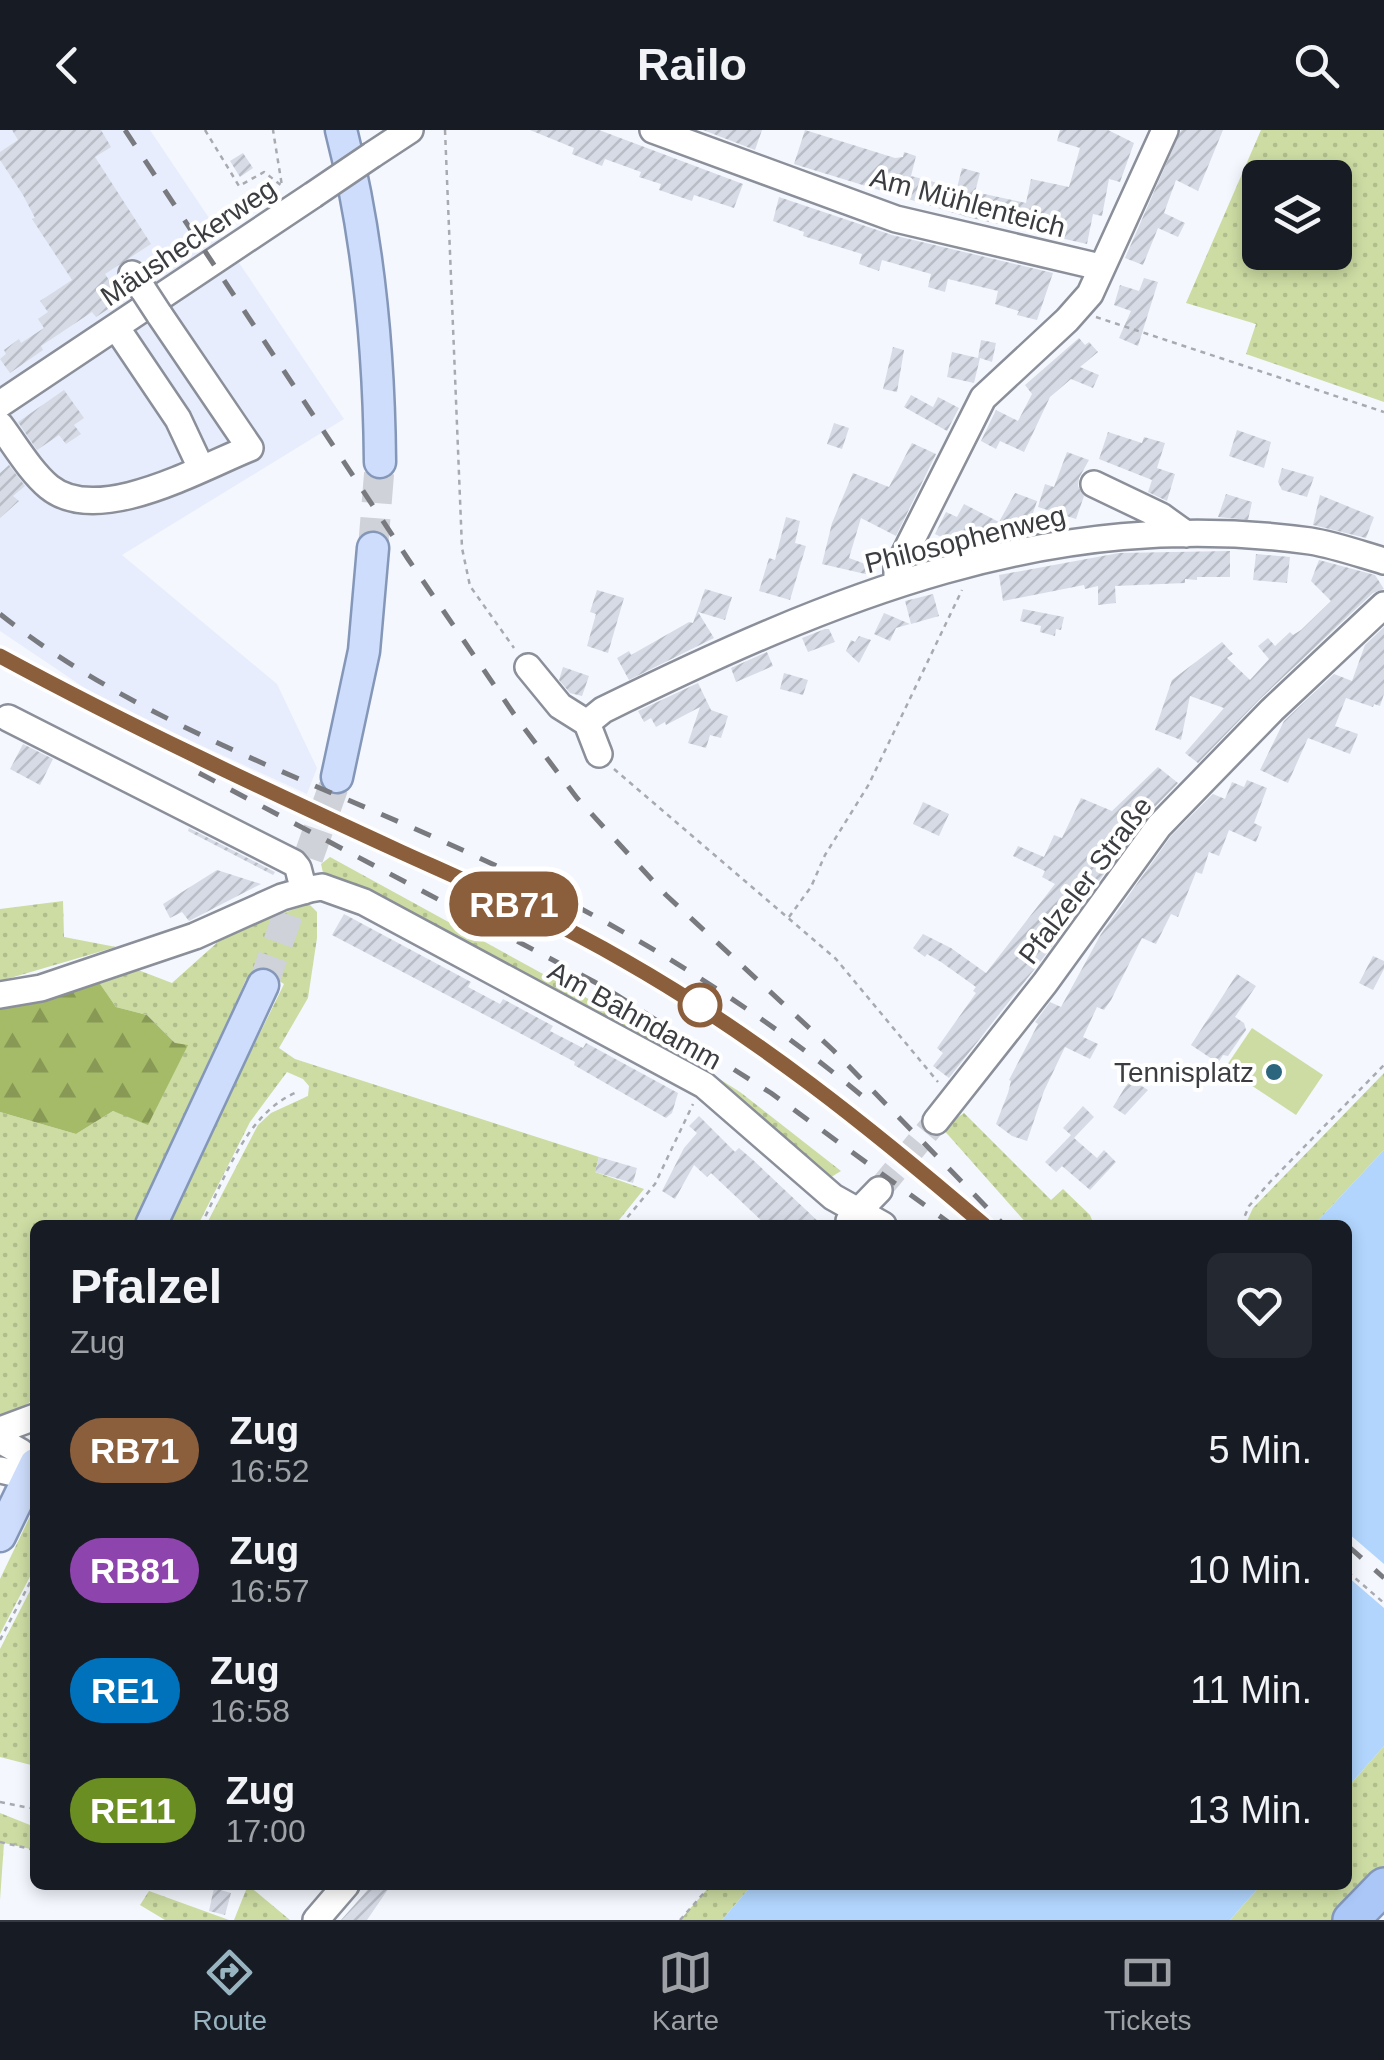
<!DOCTYPE html>
<html lang="de">
<meta charset="utf-8">
<style>
:root{--surface:#171b24;--page:#242831;--text:#f1f3f6;--muted:#9ea1a6;--line:#363941;--accent:#98b4c0}
body{margin:0;font-family:Helvetica,sans-serif;background:var(--page);color:var(--text);height:100vh;display:flex;flex-direction:column;font-size:38px;white-space:nowrap}
*{box-sizing:border-box;margin:0}
p{font-size:32px;color:var(--muted)}
.icon{flex:none;width:55px;height:55px;fill:none;stroke:currentColor;stroke-width:2;stroke-linecap:round;stroke-linejoin:round}
.map{position:relative;flex:1;overflow:hidden}
.sheet{position:absolute;left:30px;top:1090px;width:1322px;height:670px;display:flex;flex-direction:column;background:var(--surface);border-radius:15px;box-shadow:0 5px 15px #0003}
.sheet>*{flex:none}
.badge{padding:0 20px;border-radius:32px;font-size:35px;line-height:65px}
.buttons{position:absolute;left:1242px;top:30px;display:grid;gap:20px}
.buttons a{display:grid;place-items:center;width:110px;height:110px;border-radius:15px;background:var(--surface);box-shadow:0 5px 15px #0003;font-size:50px}
.map>.badge{position:absolute;translate:-50% -50%;box-shadow:0 0 0 5px #fff}
.round{display:grid;place-items:center;flex:none;width:105px;height:105px;border-radius:15px;background:var(--page)}
.headline{display:flex;align-items:center;justify-content:space-between;height:170px;padding:0 40px}
h1{font-size:48px;font-weight:600;line-height:75px}
ul{padding:0;list-style:none}
li{display:flex;align-items:center;gap:30px;height:120px;padding:0 40px}
li div{flex:1}
li b{display:block;font-size:38px}
li em{font-style:normal}
li .badge{min-width:110px;font-weight:700;text-align:center}
header{display:flex;justify-content:space-between;align-items:center;height:130px;padding:0 40px;background:var(--surface);font-size:45px;font-weight:600}
.dock{display:flex;justify-content:space-around;align-items:center;height:140px;border-top:2px solid var(--line);background:var(--surface);font-size:28px;color:var(--muted)}
.dock a{display:grid;justify-items:center;gap:5px}
.dock .current{color:var(--accent)}
.map>svg:first-child{display:block}
.built{fill:#e7edfc}
.grass{fill:url(#grass-dots);fill-rule:evenodd}
.forest{fill:url(#forest-firs)}
.garden{fill:#ccdca3}
.water{fill:#b1d5fd}
.pier{fill:#f4f7fe}
.building{fill:url(#building-hatch)}
.lines{fill:none;stroke-linecap:round;stroke-linejoin:round}
.minor-tunnel{stroke:#cfd2d8;stroke-width:25;stroke-dasharray:25 12;stroke-linecap:butt}
.major-tunnel{stroke:#cfd2d8;stroke-width:30;stroke-dasharray:30 15;stroke-linecap:butt}
.minor-casing{stroke:#8b8f99;stroke-width:30}
.major-casing{stroke:#8497b8;stroke-width:35}
.highway-casing{stroke:#8497b8;stroke-width:40}
.path{stroke:#a8aab0;stroke-width:2.5;stroke-dasharray:5 5;stroke-linecap:butt}
.minor{stroke:#fff;stroke-width:25}
.major{stroke:#cdddfb;stroke-width:30}
.highway{stroke:#abc7f8;stroke-width:35}
.rail{stroke:#787a7f;stroke-width:5;stroke-dasharray:18 18;stroke-linecap:butt}
.minor-bridge-casing{stroke:#8b8f99;stroke-width:30;stroke-linecap:butt}
.minor-bridge{stroke:#fff;stroke-width:25}
.line-casing{stroke:#fff;stroke-width:22}
.line{stroke:#8b5e3c;stroke-width:15}
.stop-dot{fill:#fff;stroke:#8b5e3c;stroke-width:5}
.poi-dot{fill:#2b667e;stroke:#fff;stroke-width:4}
.labels{text-anchor:middle;stroke-width:8;stroke-linejoin:round;paint-order:stroke}
.street-label{font-size:28px;fill:#3b3d41;stroke:#fff}
.poi-label{font-size:28px;fill:#3b3d41;stroke:#fff;text-anchor:end}
</style>
<header><svg class="icon" aria-label="back" viewBox="0 0 24 24"><path d="M15 5l-7 7 7 7"/></svg>Railo<svg class="icon" aria-label="search" viewBox="0 0 24 24"><circle cx="10" cy="10" r="6"/><path d="M15 15l6 6"/></svg></header>
<div class="map">
<svg width="1384" height="1790" viewBox="0 0 1384 1790">
<defs>
<pattern id="grass-dots" width="8" height="8" patternUnits="userSpaceOnUse" patternTransform="scale(2.5)"><rect width="8" height="8" fill="#ccdca3"/><path d="M2 2h.1M6 6h.1" fill="none" stroke="#b0be8e" stroke-width="1.8" stroke-linecap="round"/></pattern>
<pattern id="forest-firs" width="22" height="20" patternUnits="userSpaceOnUse" patternTransform="scale(2.5)"><rect width="22" height="20" fill="#a5bb67"/><path d="M5 1l3.5 6h-7zM16 11l3.5 6h-7z" fill="#889956"/></pattern>
<pattern id="building-hatch" width="6" height="6" patternUnits="userSpaceOnUse" patternTransform="scale(2.5)"><rect width="6" height="6" fill="#d6dbe6"/><path d="M-1 1l2-2M0 6l6-6M5 7l2-2" fill="none" stroke="#b9bdc6"/></pattern>
</defs>
<rect width="100%" height="100%" fill="#f4f7fe"/>
<!-- built -->
<path class="built" d="M 0,0 L 150,0 L 344,289 L 122,425 L 277,554 L 317,638 L 307,664 L 104,571 L 0,501 Z"/>
<!-- grass -->
<path class="grass" d="M 1261,0 L 1384,0 L 1384,272 L 1246,224 L 1256,194 L 1186,173 ZM 1260,48 L 1335,48 L 1335,122 L 1260,122 Z
M 330,727 L 625,889 L 740,962 L 841,1041 L 828,1049 L 519,847 L 343,751 L 324,747 L 321,734 Z
M 63,771 L 64,807 L 116,817 L 0,851 L 0,779 Z
M 309,774 L 317,782 L 317,808 L 308,868 L 279,918 L 295,929 L 599,1027 L 595,1042 L 644,1059 L 615,1095 L 206,1095 L 258,995 L 271,983 L 308,966 L 309,956 L 303,949 L 287,942 L 250,992 L 198,1095 L 166,1095 L 284,854 L 268,844 L 246,849 L 212,929 L 132,1095 L 35,1095 L 35,1268 L 11,1286 L 0,1288 L 0,982 L 76,1004 L 113,981 L 138,989 L 175,913 L 147,885 L 116,877 L 96,848 L 133,838 L 172,853 L 229,802 Z
M 1384,943 L 1384,1020 L 1314,1095 L 1245,1095 L 1253,1078 Z
M 964,983 L 1051,1070 L 1063,1059 L 1090,1085 L 1094,1095 L 1028,1095 L 942,998 Z
M 35,1376 L 35,1437 L 0,1504 L 0,1449 Z
M 35,1451 L 35,1636 L 0,1627 L 0,1519 Z
M 1384,1616 L 1384,1739 L 1333,1790 L 1230,1790 L 1261,1755 L 1348,1755 L 1348,1657 Z
M 0,1683 L 35,1697 L 35,1720 L 4,1713 L 0,1770 Z
M 248,1755 L 290,1790 L 234,1790 Z
M 711,1755 L 752,1755 L 722,1790 L 680,1790 Z
M 149,1761 L 229,1790 L 230,1790 L 165,1790 L 140,1775 Z"/>
<!-- forest -->
<path class="forest" d="M 96,848 L 116,877 L 147,885 L 175,913 L 188,915 L 148,995 L 113,981 L 76,1004 L 0,982 L 0,874 Z"/>
<!-- garden -->
<path class="garden" d="M 1252,898 L 1323,945 L 1296,985 L 1225,938 Z"/>
<!-- water -->
<path class="water" d="M 1384,1020 L 1384,1616 L 1348,1657 L 1348,1095 L 1314,1095 Z
M 752,1755 L 1261,1755 L 1230,1790 L 722,1790 Z"/>
<!-- pier -->
<path class="pier" d="M 1348,1403 L 1384,1434 L 1384,1478 L 1348,1447 Z"/>
<!-- building -->
<path class="building" d="M 12,0 L 101,0 L 111,17 L 95,27 L 151,114 L 105,144 L 122,170 L 96,187 L 92,182 L 41,216 L 43,220 L 10,243 L 0,229 L 6,224 L 4,220 L 19,209 L 21,213 L 44,198 L 38,189 L 48,182 L 40,171 L 72,150 L 32,89 L 35,88 L 23,65 L 0,30 L 0,22 L 18,10 Z
M 530,0 L 599,0 L 743,54 L 734,78 L 694,65 L 692,71 L 659,60 L 661,54 L 639,47 L 641,42 L 605,29 L 602,36 L 572,24 L 574,18 Z
M 703,0 L 762,0 L 755,20 Z
M 805,0 L 895,28 L 903,27 L 904,22 L 916,26 L 911,46 L 957,58 L 962,38 L 980,43 L 975,62 L 1026,73 L 1031,49 L 1069,57 L 1080,18 L 1057,11 L 1060,0 L 1108,0 L 1134,13 L 1120,52 L 1109,49 L 1102,86 L 1093,84 L 1087,114 L 967,87 L 794,34 Z
M 1181,0 L 1223,0 L 1198,61 L 1176,50 L 1164,83 L 1185,93 L 1178,107 L 1158,98 L 1143,135 L 1125,128 Z
M 243,23 L 253,38 L 240,47 L 230,31 Z
M 779,67 L 892,105 L 1053,143 L 1037,190 L 1017,185 L 1019,181 L 995,174 L 998,161 L 948,149 L 945,162 L 928,157 L 931,144 L 882,130 L 879,141 L 859,134 L 862,124 L 803,106 L 804,102 L 773,91 Z
M 1144,148 L 1158,152 L 1138,216 L 1119,208 L 1131,181 L 1114,175 L 1120,155 L 1139,161 Z
M 1079,208 L 1085,215 L 1089,212 L 1098,222 L 1080,237 L 1099,245 L 1093,258 L 1071,249 L 1050,267 L 1024,322 L 1000,311 L 996,319 L 981,311 L 996,280 L 1018,291 L 1032,264 L 1025,255 Z
M 981,210 L 996,213 L 992,232 L 980,228 L 974,253 L 947,247 L 952,222 L 978,228 Z
M 893,217 L 904,220 L 897,262 L 883,259 Z
M 64,260 L 84,288 L 74,295 L 81,304 L 66,314 L 59,305 L 37,320 L 18,292 Z
M 911,265 L 933,277 L 938,267 L 959,278 L 947,301 L 904,277 Z
M 834,293 L 849,298 L 842,319 L 827,314 Z
M 1237,300 L 1271,312 L 1264,338 L 1229,326 Z
M 1108,302 L 1142,313 L 1144,307 L 1165,313 L 1157,338 L 1175,344 L 1167,371 L 1148,362 L 1152,350 L 1099,329 Z
M 912,313 L 936,324 L 896,406 L 861,388 L 849,428 L 876,438 L 874,446 L 822,434 L 832,393 L 853,343 L 889,357 Z
M 1067,322 L 1089,330 L 1079,348 L 1078,356 L 1084,366 L 1076,389 L 1038,377 L 1045,354 L 1054,357 Z
M 9,335 L 25,356 L 13,366 L 19,371 L 0,388 L 0,343 Z
M 1282,338 L 1314,347 L 1307,367 L 1282,360 L 1278,352 Z
M 1015,363 L 1037,371 L 1026,404 L 1008,408 L 981,400 L 973,415 L 970,414 L 965,419 L 935,404 L 946,382 L 957,387 L 964,374 L 999,392 Z
M 1226,364 L 1252,372 L 1248,390 L 1218,387 Z
M 1320,365 L 1374,387 L 1366,408 L 1313,395 Z
M 786,387 L 800,391 L 795,413 L 806,416 L 790,470 L 759,461 L 769,428 L 775,430 Z
M 1230,421 L 1230,447 L 1197,447 L 1197,450 L 1185,449 L 1185,453 L 1115,456 L 1116,473 L 1098,475 L 1098,456 L 1085,459 L 1084,455 L 1003,471 L 999,445 L 1119,423 Z
M 1256,424 L 1290,427 L 1287,453 L 1253,450 Z
M 1319,430 L 1375,445 L 1384,459 L 1373,463 L 1260,569 L 1198,633 L 1185,623 L 1224,578 L 1190,566 L 1181,610 L 1155,600 L 1172,550 L 1222,512 L 1233,524 L 1227,528 L 1250,550 L 1269,529 L 1258,516 L 1268,508 L 1275,516 L 1290,502 L 1293,505 L 1301,500 L 1331,471 L 1311,451 Z
M 705,459 L 732,467 L 725,490 L 698,482 L 714,508 L 629,550 L 617,528 L 629,521 L 631,525 L 689,492 L 693,493 Z
M 597,460 L 624,468 L 608,523 L 587,516 L 596,484 L 590,482 Z
M 933,464 L 939,486 L 911,494 L 905,471 Z
M 1023,479 L 1064,487 L 1061,500 L 1056,499 L 1055,506 L 1040,502 L 1041,496 L 1020,491 Z
M 884,483 L 910,494 L 896,498 L 890,511 L 874,504 Z
M 1384,497 L 1384,564 L 1380,576 L 1374,574 L 1373,577 L 1346,568 L 1335,596 L 1358,604 L 1350,624 L 1308,608 L 1288,653 L 1260,640 L 1284,591 L 1334,544 L 1352,551 L 1365,515 Z
M 825,499 L 829,499 L 835,512 L 808,522 L 802,508 Z
M 859,506 L 871,510 L 859,533 L 846,521 L 851,510 L 855,512 Z
M 767,522 L 773,536 L 736,552 L 731,538 Z
M 563,537 L 589,546 L 582,566 L 570,563 L 559,550 Z
M 784,543 L 808,550 L 803,565 L 780,559 Z
M 698,553 L 711,580 L 728,586 L 721,608 L 710,605 L 706,618 L 688,613 L 700,577 L 666,595 L 665,592 L 656,597 L 651,588 L 644,592 L 638,581 Z
M 23,614 L 53,629 L 40,655 L 10,639 Z
M 1158,637 L 1178,653 L 1146,686 L 1044,827 L 949,948 L 933,936 L 943,923 L 937,918 L 976,863 L 973,861 L 976,857 L 941,832 L 927,824 L 925,827 L 913,818 L 923,804 L 951,818 L 986,843 L 1055,754 L 1042,747 L 1045,741 L 1013,726 L 1018,716 L 1044,727 L 1054,705 L 1062,708 L 1081,668 L 1112,681 Z
M 1247,650 L 1267,658 L 1254,693 L 1262,697 L 1256,712 L 1229,700 L 1219,726 L 1209,722 L 1202,744 L 1196,742 L 1178,787 L 1171,784 L 1156,814 L 1142,808 L 1111,870 L 1104,880 L 1097,877 L 1083,907 L 1098,914 L 1090,929 L 1065,917 L 1044,961 L 1027,1011 L 1012,1006 L 996,994 L 1008,963 L 1011,951 L 1009,950 L 1038,894 L 1035,892 L 1050,872 L 1061,877 L 1101,804 L 1171,706 L 1213,664 L 1225,669 L 1232,652 L 1244,657 Z
M 923,672 L 949,684 L 939,706 L 913,694 Z
M 189,698 L 275,742 L 273,745 L 188,701 Z
M 217,740 L 261,754 L 189,791 L 182,782 L 170,788 L 163,774 Z
M 344,784 L 471,852 L 468,857 L 500,874 L 503,869 L 553,896 L 550,901 L 583,918 L 586,913 L 678,963 L 672,983 L 666,988 L 574,935 L 575,932 L 332,805 Z
M 1373,826 L 1384,831 L 1384,839 L 1373,860 L 1359,853 Z
M 1237,844 L 1256,856 L 1235,887 L 1244,893 L 1246,900 L 1228,926 L 1223,925 L 1218,933 L 1191,915 Z
M 1130,949 L 1148,960 L 1125,985 L 1113,977 Z
M 1083,976 L 1094,987 L 1074,1008 L 1097,1028 L 1104,1020 L 1116,1032 L 1090,1060 L 1062,1036 L 1056,1042 L 1045,1032 L 1071,1005 L 1063,998 Z
M 699,986 L 735,1022 L 739,1018 L 753,1030 L 822,1095 L 766,1095 L 713,1045 L 711,1043 L 707,1047 L 694,1035 L 675,1069 L 662,1061 L 684,1018 L 697,1003 L 689,996 Z
M 599,1027 L 637,1038 L 633,1053 L 595,1042 Z
M 372,1755 L 391,1755 L 367,1790 L 341,1790 Z
M 214,1758 L 231,1763 L 225,1785 L 209,1781 Z"/>
<g class="lines">
<!-- minor-tunnel -->
<path class="minor-tunnel" d="M 879,1060 L 936,991"/>
<!-- major-tunnel -->
<path class="major-tunnel" d="M 373,418 L 380,332
M 263,855 L 337,647"/>
<!-- minor casing -->
<g class="minor-casing">
<path id="minor" d="M 653,0 L 896,89 L 1100,137
M 372,25 L 410,0
M 132,144 L 144,161
M 116,197 L 178,289 L 201,338
M 0,274 L 313,65
M 0,295 C 15,315 30,341 49,357 C 98,397 200,338 250,318 L 159,184
M 1094,354 L 1161,386 L 1186,404
M 897,453 L 897,439 L 983,268 L 1067,190 L 1090,164 L 1165,0
M 528,537 L 560,576 L 587,593 L 599,624
M 8,588 L 294,733 L 298,738 L 304,761
M 587,593 L 603,580 C 829,469 1051,375 1310,411 C 1335,415 1360,424 1384,431
M 0,865 L 41,858 L 195,806 L 282,767 L 310,759 L 322,757 L 364,772 L 704,955 L 833,1067 L 883,1095
M 936,991 L 1045,853 L 1159,696 L 1272,580 L 1384,475
M 849,1091 L 879,1060
M 0,1300 L 35,1287
M 0,1310 L 21,1322 L 32,1341 L 18,1344 L 0,1340
M 316,1790 L 346,1755"/>
</g>
<!-- major casing -->
<g class="major-casing">
<path id="major" d="M 341,0 C 369,109 379,220 380,332
M 337,647 L 364,521 L 373,418
M 151,1095 L 263,855
M 0,1406 L 35,1334"/>
</g>
<!-- highway casing -->
<g class="highway-casing">
<path id="highway" d="M 1351,1790 L 1384,1756"/>
</g>
<!-- path -->
<path class="path" d="M 205,0 L 239,56 L 264,42 L 282,56 L 273,0
M 445,0 L 462,418 L 470,456 L 514,518
M 1096,187 L 1384,282
M 614,639 L 836,829 L 938,952
M 789,787 L 811,757 L 825,725 L 869,654 L 962,460
M 889,1026 L 900,1034
M 201,1095 C 225,1049 245,985 295,963
M 621,1095 L 655,1054 L 693,974
M 1241,1095 L 1249,1076 L 1270,1052 L 1384,935
M 1348,1442 L 1384,1473
M 0,1510 L 35,1443
M 0,1672 L 35,1679
M 0,1712 L 35,1720
M 680,1790 L 711,1755"/>
<!-- minor -->
<use href="#minor" class="minor"/>
<!-- major -->
<use href="#major" class="major"/>
<!-- highway -->
<use href="#highway" class="highway"/>
<!-- rail -->
<path class="rail" d="M 125,0 L 408,429 L 518,590 L 577,668 L 666,765 L 833,920 L 1004,1095
M 0,484 C 132,589 297,645 449,714 C 596,780 737,862 861,965
M 0,526 C 124,593 252,653 380,712 C 486,761 591,808 691,869 C 795,933 891,1015 984,1095
M 199,643 L 604,857 L 771,963 L 952,1095
M 1348,1416 L 1384,1448"/>
<!-- minor-bridge casing -->
<g class="minor-bridge-casing">
<path id="minor-bridge" d="M 313,65 L 372,25
M 144,161 L 159,184"/>
</g>
<!-- minor-bridge -->
<use href="#minor-bridge" class="minor-bridge"/>
</g>
<g class="lines">
<!-- line casing -->
<g class="line-casing">
<path id="line" d="M 0,526 C 131,597 266,660 401,722 C 476,756 553,789 625,831 C 755,905 871,998 984,1095"/>
</g>
<!-- line -->
<use href="#line" class="line"/>
</g>
<!-- markers -->
<circle class="stop-dot" cx="700" cy="875" r="20"/>
<circle class="poi-dot" cx="1274" cy="942" r="10"/>
<g class="labels">
<!-- street labels -->
<g class="street-label">
<text transform="translate(968 72) rotate(15)" y="10">Am Mühlenteich</text>
<text transform="translate(188 112) rotate(-34)" y="10">Mäusheckerweg</text>
<text transform="translate(965 409) rotate(-14)" y="10">Philosophenweg</text>
<text transform="translate(1085 750) rotate(-53)" y="10">Pfalzeler Straße</text>
<text transform="translate(635 885) rotate(29)" y="10">Am Bahndamm</text>
</g>
<!-- poi labels -->
<g class="poi-label">
<text x="1254" y="952">Tennisplatz</text>
</g>
</g>
</svg>
<div class="buttons">
<a><svg class="icon" aria-label="layers" viewBox="0 0 24 24"><path d="M12 4l9 5-9 5-9-5zM3 14l9 5 9-5"/></svg></a>
</div>
<b class="badge" style="left:514px;top:774px;background:#8b5e3c;color:#fff">RB71</b>
<section class="sheet">
<div class="headline"><div><h1>Pfalzel</h1><p>Zug</p></div><a class="round"><svg class="icon" aria-label="heart" viewBox="0 0 24 24"><path d="M12 20l-8-8c-3-5 5-10 8-4 3-6 11-1 8 4z"/></svg></a></div>
<ul>
<li><span class="badge" style="background:#8b5e3c;color:#fff">RB71</span><div><b>Zug</b><p>16:52</p></div><em>5 Min.</em></li>
<li><span class="badge" style="background:#8e44ad;color:#fff">RB81</span><div><b>Zug</b><p>16:57</p></div><em>10 Min.</em></li>
<li><span class="badge" style="background:#0072bc;color:#fff">RE1</span><div><b>Zug</b><p>16:58</p></div><em>11 Min.</em></li>
<li><span class="badge" style="background:#6b8e23;color:#fff">RE11</span><div><b>Zug</b><p>17:00</p></div><em>13 Min.</em></li>
</ul>
</section>
</div>
<nav class="dock">
<a class="current"><svg class="icon" aria-label="directions" viewBox="0 0 24 24"><path d="M12 3l9 9-9 9-9-9zM9 14v-3h6M13 9l2 2-2 2"/></svg>Route</a>
<a><svg class="icon" aria-label="map" viewBox="0 0 24 24"><path d="M3 6l6-2 6 2 6-2v14l-6 2-6-2-6 2zM9 4v14M15 6v14"/></svg>Karte</a>
<a><svg class="icon" aria-label="tickets" viewBox="0 0 24 24"><path d="M3 7h18v10H3zM15 7v10"/></svg>Tickets</a>
</nav>
